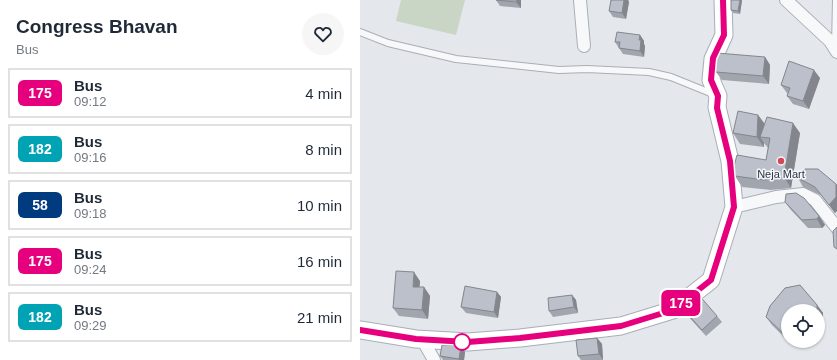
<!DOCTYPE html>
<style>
:root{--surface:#fff;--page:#f6f6f7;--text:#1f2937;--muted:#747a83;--line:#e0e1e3}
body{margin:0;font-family:Arial,sans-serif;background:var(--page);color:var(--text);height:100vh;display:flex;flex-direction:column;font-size:15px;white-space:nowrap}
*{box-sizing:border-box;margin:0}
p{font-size:13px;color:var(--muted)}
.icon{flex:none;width:22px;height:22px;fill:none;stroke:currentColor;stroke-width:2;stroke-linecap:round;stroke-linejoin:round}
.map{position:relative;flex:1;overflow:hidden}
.drawer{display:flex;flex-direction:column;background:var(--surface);width:360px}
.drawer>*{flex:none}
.badge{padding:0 8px;border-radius:6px;font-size:14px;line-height:26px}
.buttons{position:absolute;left:421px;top:304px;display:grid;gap:8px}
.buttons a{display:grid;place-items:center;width:44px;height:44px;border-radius:50%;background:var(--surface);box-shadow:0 1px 3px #0004;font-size:20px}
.map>.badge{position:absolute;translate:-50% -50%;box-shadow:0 0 0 2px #fff}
.round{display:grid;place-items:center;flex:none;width:42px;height:42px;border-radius:21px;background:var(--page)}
.headline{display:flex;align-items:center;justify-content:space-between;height:68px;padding:0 16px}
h1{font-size:19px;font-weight:700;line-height:30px}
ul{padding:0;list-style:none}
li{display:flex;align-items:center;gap:12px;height:50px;margin:0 8px 6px;padding:0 8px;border:2px solid var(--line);border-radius:0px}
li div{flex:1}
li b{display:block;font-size:15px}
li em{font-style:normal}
li .badge{min-width:44px;font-weight:700;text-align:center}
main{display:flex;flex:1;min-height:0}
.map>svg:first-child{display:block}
.green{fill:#c9d6c5}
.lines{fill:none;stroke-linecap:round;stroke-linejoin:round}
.lane-casing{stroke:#a9aeb7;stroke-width:8}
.street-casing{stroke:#a9aeb7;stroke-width:14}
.secondary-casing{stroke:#a9aeb7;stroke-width:19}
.lane{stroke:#f7f8fa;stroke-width:6}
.street{stroke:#f7f8fa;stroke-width:12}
.secondary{stroke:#fff;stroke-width:17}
.wall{fill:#a1a5ae}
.shaded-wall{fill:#83868d}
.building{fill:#bbc0ca;stroke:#83868d}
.line-casing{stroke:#fff;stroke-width:9}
.line{stroke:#e6007e;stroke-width:6}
.poi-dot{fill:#d1495b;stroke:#f4f6f9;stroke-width:1.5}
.stop-dot{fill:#fff;stroke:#e6007e;stroke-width:2}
.labels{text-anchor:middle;stroke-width:3;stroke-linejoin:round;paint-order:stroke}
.poi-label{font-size:11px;fill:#2b3445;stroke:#f4f6f9}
</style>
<main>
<section class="drawer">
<div class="headline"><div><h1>Congress Bhavan</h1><p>Bus</p></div><a class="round"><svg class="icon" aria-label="heart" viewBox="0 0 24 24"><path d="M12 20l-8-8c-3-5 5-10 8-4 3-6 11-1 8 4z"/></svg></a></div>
<ul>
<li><span class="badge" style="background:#e6007e;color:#fff">175</span><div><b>Bus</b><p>09:12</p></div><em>4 min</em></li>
<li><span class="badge" style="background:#00a3b4;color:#fff">182</span><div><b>Bus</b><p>09:16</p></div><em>8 min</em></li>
<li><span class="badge" style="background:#003b80;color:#fff">58</span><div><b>Bus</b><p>09:18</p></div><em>10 min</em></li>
<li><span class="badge" style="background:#e6007e;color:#fff">175</span><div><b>Bus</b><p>09:24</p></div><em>16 min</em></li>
<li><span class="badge" style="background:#00a3b4;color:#fff">182</span><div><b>Bus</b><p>09:29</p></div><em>21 min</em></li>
</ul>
</section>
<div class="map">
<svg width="477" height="360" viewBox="0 0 477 360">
<rect width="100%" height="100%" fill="#e4e7ec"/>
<!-- green -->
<path class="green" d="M 41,0 L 105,0 L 96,35 L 36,21 Z"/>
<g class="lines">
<!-- lane casing -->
<g class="lane-casing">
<path id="lane" d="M 0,32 L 28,43 L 96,59 L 199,70 L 227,69 L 289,72 L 311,77 L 353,94
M 475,46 L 476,0"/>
</g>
<!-- street casing -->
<g class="street-casing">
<path id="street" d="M 220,0 L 224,46
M 426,0 L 470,41 L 477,52
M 374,207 L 416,197 L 443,194 L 455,200 L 477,228
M 62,339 L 74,360"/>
</g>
<!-- secondary casing -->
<g class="secondary-casing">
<path id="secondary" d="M 0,330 L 56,339 L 108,342 L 160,338 L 261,326 L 313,310 L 351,280 L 374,207 L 370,161 L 357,107 L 358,96 L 351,80 L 353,59 L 364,35 L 363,0"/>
</g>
<!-- lane -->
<use href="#lane" class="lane"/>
<!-- street -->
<use href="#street" class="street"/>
<!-- secondary -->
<use href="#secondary" class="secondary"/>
</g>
<!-- wall -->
<path class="wall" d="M 136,0 L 161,0 L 161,8 L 140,6 Z
M 251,0 L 268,0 L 269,2 L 266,19 L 253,17 L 249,11 Z
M 382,0 L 380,14 L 373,13 L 371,10 Z
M 280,35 L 284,41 L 284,44 L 285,46 L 284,57 L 263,54 L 255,42 Z
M 405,57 L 410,65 L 409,84 L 362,80 L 356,72 Z
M 460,78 L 449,109 L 433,104 L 427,96 L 428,94 L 427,93 L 421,85 Z
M 398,115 L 405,124 L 440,133 L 431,188 L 411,190 L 382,187 L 375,176 L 406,160 L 408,148 L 404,143 L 404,147 L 380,144 L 373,133 Z
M 438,178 L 476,184 L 477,185 L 477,211 L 475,213 L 461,195 L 443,187 Z
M 425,202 L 459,216 L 465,225 L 462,228 L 448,228 L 431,210 Z
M 60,281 L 59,287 L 64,287 L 70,296 L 68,319 L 39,316 L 33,308 Z
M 440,285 L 457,305 L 463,313 L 461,331 L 458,334 L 458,311 L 428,311 L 428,341 L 412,325 L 406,317 L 410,306 L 425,288 Z
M 137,292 L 141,297 L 138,318 L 106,313 L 101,307 Z
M 212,295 L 216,300 L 218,313 L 193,317 L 189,311 Z
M 322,308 L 357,316 L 362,322 L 346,336 L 326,314 Z
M 237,338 L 242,344 L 243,360 L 221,360 L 218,356 Z
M 428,341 L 450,341 L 443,346 L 431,344 Z
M 101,346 L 105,352 L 104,360 L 83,360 L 80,356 Z"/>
<!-- shaded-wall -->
<path class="shaded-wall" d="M 157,0 L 161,0 L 161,8 L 156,2 Z
M 264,0 L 268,0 L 269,2 L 266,19 L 262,13 Z
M 380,0 L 382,0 L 380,14 L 378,11 Z
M 280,35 L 284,41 L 284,44 L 285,46 L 284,57 L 280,51 Z
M 405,57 L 410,65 L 409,84 L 403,76 Z
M 454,70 L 460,78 L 449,109 L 443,101 Z
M 398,115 L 406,126 L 400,137 L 404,143 L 404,147 L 397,137 Z
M 433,123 L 440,133 L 431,188 L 424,177 Z
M 476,184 L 477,185 L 477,211 L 475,213 L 469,205 Z
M 459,216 L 465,225 L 462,228 L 457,219 Z
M 54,272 L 60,281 L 59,295 L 53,287 Z
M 64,287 L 70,296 L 68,319 L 62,310 Z
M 137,292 L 141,297 L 138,318 L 134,312 Z
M 212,295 L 216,300 L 218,313 L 214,307 Z
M 457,305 L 463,313 L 461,331 L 458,327 L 458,311 L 457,311 Z
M 237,338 L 242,344 L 243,360 L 239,354 Z
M 101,346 L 105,352 L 104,360 L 99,360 L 99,359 Z"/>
<!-- building -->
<path class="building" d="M 136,0 L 157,0 L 156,2 Z
M 251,0 L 264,0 L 262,13 L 249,11 Z
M 371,0 L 380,0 L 378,11 L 371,10 Z
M 257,32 L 280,35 L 279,40 L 281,40 L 280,51 L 259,48 L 260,42 L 255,42 Z
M 357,53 L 405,57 L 403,76 L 356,72 L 355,70 Z
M 429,61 L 454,70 L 443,101 L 427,96 L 430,88 L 421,85 Z
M 378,111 L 398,115 L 397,137 L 373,133 Z
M 407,117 L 433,123 L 424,177 L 404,180 L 375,176 L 374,166 L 377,155 L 406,160 L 410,138 L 400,137 Z
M 445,169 L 458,169 L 476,184 L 476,197 L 469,205 L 455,187 L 438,178 Z
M 436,193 L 444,198 L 459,216 L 457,219 L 442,220 L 425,202 L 426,194 Z
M 477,227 L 477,249 L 474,247 L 473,231 Z
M 36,271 L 54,272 L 53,287 L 64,287 L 62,310 L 33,308 Z
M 440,285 L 457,305 L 457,311 L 428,311 L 428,336 L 425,335 L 406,317 L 410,306 L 425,288 Z
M 105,286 L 137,292 L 134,312 L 101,307 Z
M 338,294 L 357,316 L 342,330 L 322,308 Z
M 212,295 L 214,307 L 189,311 L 188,298 Z
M 237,338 L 239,354 L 218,356 L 216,340 Z
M 82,345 L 101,346 L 99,359 L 80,356 Z"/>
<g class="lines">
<!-- line casing -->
<g class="line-casing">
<path id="line" d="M 0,330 L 56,339 L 108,342 L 160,338 L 261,326 L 313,310 L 351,280 L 374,207 L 370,161 L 357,108 L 358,96 L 351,80 L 353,58 L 364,35 L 363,0"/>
</g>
<!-- line -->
<use href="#line" class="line"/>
</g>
<!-- markers -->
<circle class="poi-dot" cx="421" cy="161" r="4"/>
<circle class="stop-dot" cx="102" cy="342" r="8"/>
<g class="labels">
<!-- poi labels -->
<g class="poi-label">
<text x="421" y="178">Neja Mart</text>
</g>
</g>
</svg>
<div class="buttons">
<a><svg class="icon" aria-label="locate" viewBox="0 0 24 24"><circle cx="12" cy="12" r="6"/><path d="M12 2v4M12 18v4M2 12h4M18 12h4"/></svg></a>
</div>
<b class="badge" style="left:321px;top:303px;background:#e6007e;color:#fff">175</b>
</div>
</main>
